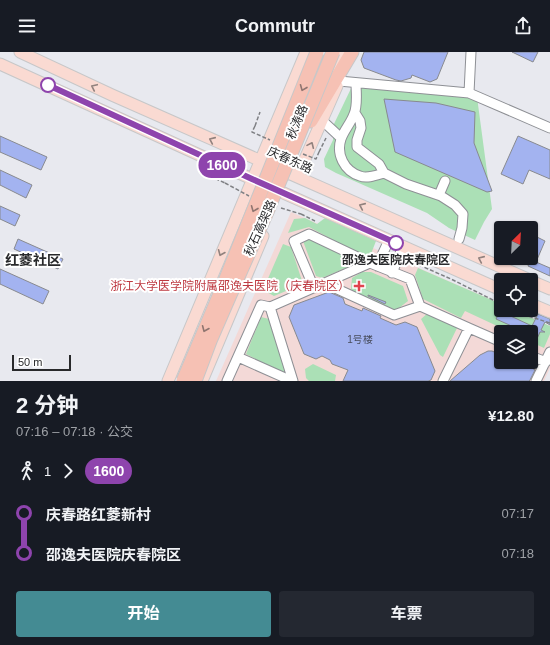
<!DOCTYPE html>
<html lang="zh">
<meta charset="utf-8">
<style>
:root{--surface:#171b24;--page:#242831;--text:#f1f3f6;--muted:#9ea1a6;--accent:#448b93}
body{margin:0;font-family:Helvetica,"Noto Sans SC",sans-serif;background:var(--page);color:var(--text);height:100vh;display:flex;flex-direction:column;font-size:15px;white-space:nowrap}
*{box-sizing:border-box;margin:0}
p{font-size:13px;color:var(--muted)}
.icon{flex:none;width:22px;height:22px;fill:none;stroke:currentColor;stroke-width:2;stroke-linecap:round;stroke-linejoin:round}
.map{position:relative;height:329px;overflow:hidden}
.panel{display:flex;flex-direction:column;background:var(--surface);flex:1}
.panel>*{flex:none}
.badge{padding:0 8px;border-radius:13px;font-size:14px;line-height:26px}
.needle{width:26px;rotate:24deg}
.fabs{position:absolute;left:494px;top:169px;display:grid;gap:8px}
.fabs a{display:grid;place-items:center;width:44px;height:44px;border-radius:4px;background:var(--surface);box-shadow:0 1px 3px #0004;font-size:20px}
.scale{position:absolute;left:12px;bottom:10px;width:59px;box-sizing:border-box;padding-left:4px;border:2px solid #28292b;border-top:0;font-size:11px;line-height:14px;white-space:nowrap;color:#28292b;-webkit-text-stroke:3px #fff;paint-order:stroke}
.map>.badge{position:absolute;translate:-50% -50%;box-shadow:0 0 0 2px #fff}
.legs{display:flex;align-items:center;gap:6px;height:44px;padding:0 16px;font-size:13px}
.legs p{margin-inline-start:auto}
.head{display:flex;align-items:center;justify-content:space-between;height:68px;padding:0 16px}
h1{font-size:22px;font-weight:700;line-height:30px}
.cta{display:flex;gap:8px;margin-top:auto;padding:8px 16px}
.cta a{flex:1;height:46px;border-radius:4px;background:var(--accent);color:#fff;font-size:16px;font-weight:700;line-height:46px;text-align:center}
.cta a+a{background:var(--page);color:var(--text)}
ul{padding:0 16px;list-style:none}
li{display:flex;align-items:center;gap:14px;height:40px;font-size:15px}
li i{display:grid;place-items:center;width:6px;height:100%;margin:0 5px;background:currentColor}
li i::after{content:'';width:10px;height:10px;margin:-5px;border:3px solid;border-radius:50%;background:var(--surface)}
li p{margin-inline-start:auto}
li:first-child i{background:linear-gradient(#0000 50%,currentColor 0)}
li:last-child i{background:linear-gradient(currentColor 50%,#0000 0)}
header{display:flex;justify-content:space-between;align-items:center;height:52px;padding:0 16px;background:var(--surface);font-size:18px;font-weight:700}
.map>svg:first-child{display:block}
.medical{fill:#f3d9d7;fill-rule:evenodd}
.green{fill:#abe0b6}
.building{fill:#a3b3f0;stroke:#888a8f}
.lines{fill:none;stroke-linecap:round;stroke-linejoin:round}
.minor-casing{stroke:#8e9095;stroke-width:11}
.major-casing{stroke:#c7c7c8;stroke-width:13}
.highway-casing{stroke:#c7c7c8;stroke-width:15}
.path{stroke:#7f8084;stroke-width:1.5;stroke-dasharray:4 2;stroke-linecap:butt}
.minor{stroke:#fff;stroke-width:9}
.major{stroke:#fadad2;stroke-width:11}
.highway{stroke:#f6c1b4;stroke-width:13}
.highway-bridge-casing{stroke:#c7c7c8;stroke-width:15;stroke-linecap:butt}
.path-bridge{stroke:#7f8084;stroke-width:1.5;stroke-dasharray:4 2;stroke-linecap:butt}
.highway-bridge{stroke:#f6c1b4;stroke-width:13}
.oneway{stroke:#91827e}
.oneway2{stroke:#8f7570}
.line-1-casing{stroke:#fff;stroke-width:9}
.line-1{stroke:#8e44ad;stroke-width:6}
.stop-1-dot{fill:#fff;stroke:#8e44ad;stroke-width:2}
.health-dot{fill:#e0444e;stroke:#fff;stroke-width:1.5}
.labels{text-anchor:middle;stroke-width:4;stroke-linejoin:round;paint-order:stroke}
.number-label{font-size:10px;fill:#474c5c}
.street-label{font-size:12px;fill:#28292b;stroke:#fff}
.stop-label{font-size:12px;font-weight:bold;fill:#28292b;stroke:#fff}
.health-label{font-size:12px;fill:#be3a42;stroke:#fff;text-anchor:end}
.quarter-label{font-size:14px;font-weight:bold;fill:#28292b;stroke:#fff}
</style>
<header><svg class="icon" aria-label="menu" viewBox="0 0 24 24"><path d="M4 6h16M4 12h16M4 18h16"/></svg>Commutr<svg class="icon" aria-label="share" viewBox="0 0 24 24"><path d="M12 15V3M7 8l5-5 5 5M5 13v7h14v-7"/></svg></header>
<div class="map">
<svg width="550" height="329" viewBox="0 0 550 329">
<rect width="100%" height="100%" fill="#e8e9ef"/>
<!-- medical -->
<path class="medical" d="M 291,160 L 501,252 L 501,258 L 513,258 L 550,274 L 550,316 L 544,329 L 216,329 ZM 501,280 L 531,280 L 531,310 L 501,310 Z"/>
<!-- green -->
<path class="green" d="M 356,26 L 477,45 L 492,157 L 484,170 L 475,188 L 449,176 L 427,161 L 336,121 L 325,115 L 324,107 L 333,88 L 333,74 Z
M 305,166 L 317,172 L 325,166 L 376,189 L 369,207 L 309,175 L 288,181 L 294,167 Z
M 310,185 L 354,207 L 353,213 L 322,226 L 316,224 L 303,189 Z
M 283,192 L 291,195 L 303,232 L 274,244 L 263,238 Z
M 418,216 L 501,252 L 501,258 L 513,258 L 550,274 L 550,282 L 544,296 L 531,290 L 531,280 L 510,280 L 465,259 L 461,266 L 423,247 L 415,223 Z
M 362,220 L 371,220 L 403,234 L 408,249 L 399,256 L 393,259 L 354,241 L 351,237 L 352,226 Z
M 428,261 L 458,274 L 443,305 L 440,303 L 421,267 Z
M 261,265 L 269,267 L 287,319 L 282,321 L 246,302 Z
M 313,312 L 336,323 L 335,329 L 309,329 L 306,326 L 305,317 Z"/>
<!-- building -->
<path class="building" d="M 364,0 L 448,0 L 437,27 L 430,30 L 412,23 L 411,26 L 401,29 L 396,28 L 364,16 L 361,8 Z
M 512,0 L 538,0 L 533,10 Z
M 384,47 L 436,51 L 475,60 L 474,91 L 492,139 L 487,140 L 395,100 Z
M 0,84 L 47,105 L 41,118 L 0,100 Z
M 518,84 L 550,98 L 550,127 L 529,118 L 523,132 L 501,122 Z
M 0,118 L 32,133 L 26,146 L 0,133 Z
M 0,154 L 20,163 L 15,174 L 0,167 Z
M 531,182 L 545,189 L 536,210 L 550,216 L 550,224 L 528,214 L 536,192 L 531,190 Z
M 18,187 L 63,207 L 58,217 L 14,197 Z
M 0,217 L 49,239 L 43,252 L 0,232 Z
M 329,240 L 343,246 L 345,252 L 362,259 L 363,256 L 381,264 L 380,266 L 396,273 L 405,270 L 417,275 L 435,319 L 431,328 L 428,329 L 343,329 L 348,318 L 332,312 L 330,308 L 322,304 L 316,307 L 304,302 L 289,265 L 294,253 Z
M 368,243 L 386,250 L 385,252 L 368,244 Z
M 500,259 L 532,274 L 538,262 L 550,267 L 550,273 L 545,270 L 541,278 L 545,280 L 540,280 L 532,298 L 531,298 L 531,280 L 525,280 L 496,267 Z
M 488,299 L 492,299 L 501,303 L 501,310 L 518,310 L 532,316 L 535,318 L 530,328 L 529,329 L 450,329 L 480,303 Z"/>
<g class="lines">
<!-- minor casing -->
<g class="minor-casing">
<path id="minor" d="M 339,29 L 469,41 L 550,76
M 356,31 C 356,40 358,53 354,62 C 351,71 344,78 341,87 C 336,102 344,119 360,124 C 367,127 377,123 384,121 L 406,132 L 441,144 L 455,153 L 463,162 L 462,176 L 459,187
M 469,41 L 471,0
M 355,61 L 360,69 L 361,76 L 357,88 L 357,95 L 379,112 L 384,121
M 326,72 L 341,86
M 439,143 L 445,129
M 377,214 L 389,188
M 392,221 L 403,194
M 324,231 L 394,263 L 420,254
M 314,236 L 294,189 L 309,182 L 370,211
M 469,276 L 501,290
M 531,304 L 546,310
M 238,305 L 292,329
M 227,329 L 261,253 L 270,255
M 293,329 L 270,255 L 370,211 L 410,227 L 420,254 L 469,276 L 443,329
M 536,329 L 550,300"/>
</g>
<!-- major casing -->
<g class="major-casing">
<path id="major" d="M 20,0 L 112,43 L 530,228
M 0,12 L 252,127 L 501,238
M 332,23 L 343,0
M 289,122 L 301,116 L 337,34
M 531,229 L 550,237
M 531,252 L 550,260
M 168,329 L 306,0
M 202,329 L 263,184"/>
</g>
<!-- highway casing -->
<g class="highway-casing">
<path id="highway" d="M 311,69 L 352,0"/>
</g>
<!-- path -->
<path class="path" d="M 255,74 L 260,60
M 319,100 L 326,86
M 210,124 L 225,131
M 301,162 L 315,169
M 419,213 L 451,227 L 501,252
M 512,258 L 522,262 L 550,271"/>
<!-- minor -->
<use href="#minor" class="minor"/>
<!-- major -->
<use href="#major" class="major"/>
<!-- highway -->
<use href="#highway" class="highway"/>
<!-- highway-bridge casing -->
<g class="highway-bridge-casing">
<path id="highway-bridge" d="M 183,329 L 219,244 L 317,0
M 195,329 L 210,289 L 230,243 L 267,160 L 333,0"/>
</g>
<!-- path-bridge -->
<path class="path-bridge" d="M 255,74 L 252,80 L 270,88
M 303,102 L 316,107 L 319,100
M 225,131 L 249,144
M 281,156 L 301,162"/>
<!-- highway-bridge -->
<use href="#highway-bridge" class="highway-bridge"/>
</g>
<!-- one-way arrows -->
<defs><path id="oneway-chevron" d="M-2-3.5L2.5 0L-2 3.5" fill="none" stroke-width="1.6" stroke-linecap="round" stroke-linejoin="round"/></defs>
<g class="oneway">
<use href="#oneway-chevron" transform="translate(94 35) rotate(-155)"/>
<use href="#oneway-chevron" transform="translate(212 88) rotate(-156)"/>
<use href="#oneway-chevron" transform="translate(311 93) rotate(-66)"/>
<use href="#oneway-chevron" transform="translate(362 154) rotate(-156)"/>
<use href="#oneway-chevron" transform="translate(221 201) rotate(113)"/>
<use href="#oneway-chevron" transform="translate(481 207) rotate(-156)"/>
</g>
<g class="oneway2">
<use href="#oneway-chevron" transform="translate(303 36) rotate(112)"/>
<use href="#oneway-chevron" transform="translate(254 157) rotate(112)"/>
<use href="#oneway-chevron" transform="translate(205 277) rotate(113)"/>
</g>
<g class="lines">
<!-- line-1 casing -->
<g class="line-1-casing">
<path id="line-1" d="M 48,33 L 252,127 L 396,191"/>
</g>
<!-- line-1 -->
<use href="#line-1" class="line-1"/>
</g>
<!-- markers -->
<g class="stop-1-dot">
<circle cx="48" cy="33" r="7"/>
<circle cx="396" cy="191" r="7"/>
</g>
<path class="health-dot" d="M357 228h4v4h4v4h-4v4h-4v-4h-4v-4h4z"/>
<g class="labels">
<!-- number labels -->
<g class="number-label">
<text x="360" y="291">1号楼</text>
</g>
<!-- street labels -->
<g class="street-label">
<text transform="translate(297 70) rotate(-67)" y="4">秋涛路</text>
<text transform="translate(290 108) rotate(24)" y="4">庆春东路</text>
<text transform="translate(260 176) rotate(-66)" y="4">秋石高架路</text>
</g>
<!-- stop labels -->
<g class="stop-label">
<text x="396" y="212">邵逸夫医院庆春院区</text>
</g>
<!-- health labels -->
<g class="health-label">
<text x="350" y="238">浙江大学医学院附属邵逸夫医院（庆春院区）</text>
</g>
<!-- quarter labels -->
<g class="quarter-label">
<text x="33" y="213">红菱社区</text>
</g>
</g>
</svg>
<div class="fabs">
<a><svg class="needle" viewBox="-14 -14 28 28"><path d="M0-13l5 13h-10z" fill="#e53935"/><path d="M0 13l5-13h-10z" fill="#9ea1a6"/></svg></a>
<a><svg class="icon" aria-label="locate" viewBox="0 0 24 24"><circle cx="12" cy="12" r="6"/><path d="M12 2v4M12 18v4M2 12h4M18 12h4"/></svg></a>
<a><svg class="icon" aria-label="layers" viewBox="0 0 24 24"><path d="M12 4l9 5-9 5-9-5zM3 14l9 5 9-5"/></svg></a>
</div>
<div class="scale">50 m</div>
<b class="badge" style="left:222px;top:113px;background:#8e44ad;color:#fff">1600</b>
</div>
<section class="panel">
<div class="head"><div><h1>2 分钟</h1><p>07:16 – 07:18 · 公交</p></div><b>¥12.80</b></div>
<div class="legs"><svg class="icon" aria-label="walk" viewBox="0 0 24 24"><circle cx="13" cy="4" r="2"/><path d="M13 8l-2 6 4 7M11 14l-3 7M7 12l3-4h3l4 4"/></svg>1<svg class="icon" aria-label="forward" viewBox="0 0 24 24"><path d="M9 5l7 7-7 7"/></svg><b class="badge" style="background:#8e44ad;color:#fff">1600</b></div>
<ul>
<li><i style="color:#8e44ad"></i><b>庆春路红菱新村</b><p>07:17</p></li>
<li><i style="color:#8e44ad"></i><b>邵逸夫医院庆春院区</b><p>07:18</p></li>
</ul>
<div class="cta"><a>开始</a><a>车票</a></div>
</section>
